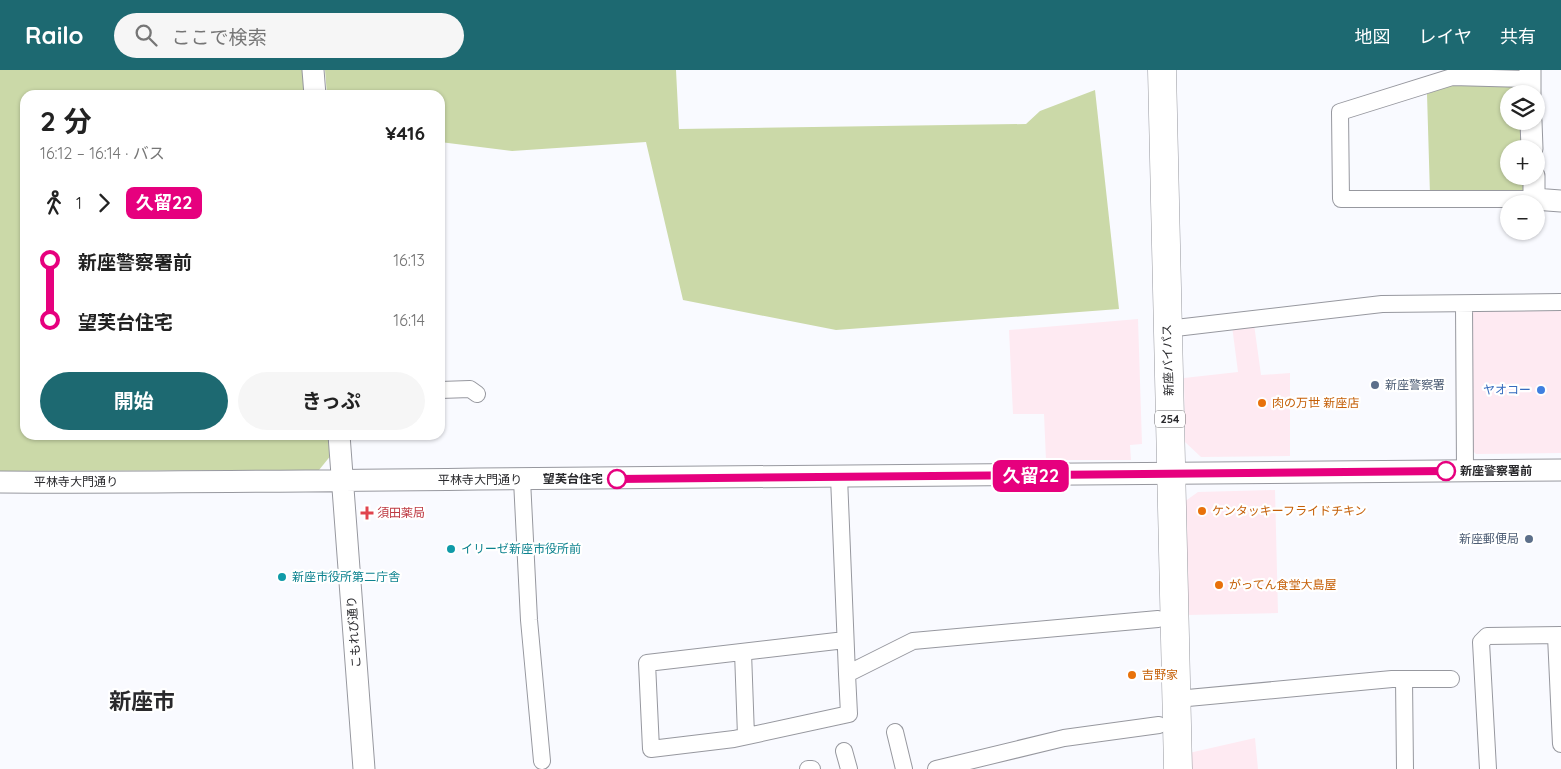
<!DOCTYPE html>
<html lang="ja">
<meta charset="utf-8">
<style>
:root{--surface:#fff;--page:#f6f6f6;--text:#222;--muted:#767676;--accent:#1d6971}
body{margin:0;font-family:Quicksand,"Noto Sans JP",sans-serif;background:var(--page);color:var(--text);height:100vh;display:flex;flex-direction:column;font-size:19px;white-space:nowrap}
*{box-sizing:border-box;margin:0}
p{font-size:16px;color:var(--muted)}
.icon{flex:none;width:28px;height:28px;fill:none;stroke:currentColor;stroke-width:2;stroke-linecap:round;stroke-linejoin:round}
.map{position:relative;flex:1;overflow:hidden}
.drawer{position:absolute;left:20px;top:20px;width:425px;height:350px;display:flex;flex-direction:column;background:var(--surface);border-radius:15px;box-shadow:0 1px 4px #0004}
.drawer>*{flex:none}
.badge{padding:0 10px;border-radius:8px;font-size:18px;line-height:32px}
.controls{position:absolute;left:1500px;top:15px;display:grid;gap:10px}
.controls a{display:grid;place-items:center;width:45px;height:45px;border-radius:50%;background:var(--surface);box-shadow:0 1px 4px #0004;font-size:25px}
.map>.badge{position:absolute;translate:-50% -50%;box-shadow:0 0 0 2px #fff}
.legs{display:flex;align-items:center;gap:8px;height:55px;padding:0 20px;font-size:16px}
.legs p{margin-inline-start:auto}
.summary{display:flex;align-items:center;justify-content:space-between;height:85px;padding:0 20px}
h1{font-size:28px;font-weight:700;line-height:38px}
.button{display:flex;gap:10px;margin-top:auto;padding:10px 20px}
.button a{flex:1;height:58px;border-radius:30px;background:var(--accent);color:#fff;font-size:20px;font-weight:700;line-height:58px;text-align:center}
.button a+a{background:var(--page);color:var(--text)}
ul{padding:0 20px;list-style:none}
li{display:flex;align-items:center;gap:18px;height:60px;font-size:19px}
li i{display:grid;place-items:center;width:8px;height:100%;margin:0 6px;background:currentColor}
li i::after{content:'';width:12px;height:12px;margin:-6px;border:4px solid;border-radius:50%;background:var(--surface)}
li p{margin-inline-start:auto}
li:first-child i{background:linear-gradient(#0000 50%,currentColor 0)}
li:last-child i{background:linear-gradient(currentColor 50%,#0000 0)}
header{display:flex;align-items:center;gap:30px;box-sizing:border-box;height:70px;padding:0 25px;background:var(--accent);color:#fff}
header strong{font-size:24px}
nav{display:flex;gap:28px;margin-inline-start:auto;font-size:18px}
.search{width:350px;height:45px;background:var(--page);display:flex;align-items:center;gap:12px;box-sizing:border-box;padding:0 18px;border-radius:28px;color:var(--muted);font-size:19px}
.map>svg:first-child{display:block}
.commercial{fill:#feeaf2}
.green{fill:#cbd9a8}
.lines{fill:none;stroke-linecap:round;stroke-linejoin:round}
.minor-casing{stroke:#97989f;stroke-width:18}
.tertiary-casing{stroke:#97989f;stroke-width:23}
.trunk-casing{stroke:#97989f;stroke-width:29}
.minor{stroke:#fff;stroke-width:16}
.tertiary{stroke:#fff;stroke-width:21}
.trunk{stroke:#fff;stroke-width:28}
.line-1-casing{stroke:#fff;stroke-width:11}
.line-1{stroke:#e6007e;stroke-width:8}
.service-dot{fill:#5c6f8a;stroke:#fff;stroke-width:2}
.shop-dot{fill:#3f7fe0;stroke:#fff;stroke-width:2}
.food-dot{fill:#e8710a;stroke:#fff;stroke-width:2}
.stop-1-dot{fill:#fff;stroke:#e6007e;stroke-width:2.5}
.health-dot{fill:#e0444e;stroke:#fff;stroke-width:2}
.culture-dot{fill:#0f9aa8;stroke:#fff;stroke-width:2}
.labels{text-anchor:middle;stroke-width:4.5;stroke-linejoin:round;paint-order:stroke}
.shield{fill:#fff;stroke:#69696b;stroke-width:1}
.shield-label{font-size:11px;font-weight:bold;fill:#29292c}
.street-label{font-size:12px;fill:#29292c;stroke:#fff}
.service-label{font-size:12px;fill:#4e5e75;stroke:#fff;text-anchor:start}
.shop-label{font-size:12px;fill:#366cbe;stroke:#fff;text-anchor:end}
.food-label{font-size:12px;fill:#c56008;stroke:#fff;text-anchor:start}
.stop-label{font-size:12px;font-weight:bold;fill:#29292c;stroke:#fff;text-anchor:start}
.health-label{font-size:12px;fill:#be3a42;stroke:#fff;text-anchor:start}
.culture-label{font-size:12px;fill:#0d838f;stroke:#fff;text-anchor:start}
.town-label{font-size:22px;font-weight:bold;fill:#29292c;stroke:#fff}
</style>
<header>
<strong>Railo</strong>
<div class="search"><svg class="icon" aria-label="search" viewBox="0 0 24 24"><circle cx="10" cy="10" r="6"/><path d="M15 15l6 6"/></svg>ここで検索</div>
<nav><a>地図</a><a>レイヤ</a><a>共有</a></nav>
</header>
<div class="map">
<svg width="1561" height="699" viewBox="0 0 1561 699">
<rect width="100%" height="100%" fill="#f9faff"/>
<!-- commercial -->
<path class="commercial" d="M 1561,238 L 1561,383 L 1476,384 L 1472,380 L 1469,244 L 1474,239 Z
M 1138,249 L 1142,374 L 1130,375 L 1131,390 L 1046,390 L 1044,344 L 1013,344 L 1009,260 Z
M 1254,254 L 1261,305 L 1290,303 L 1290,386 L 1201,387 L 1185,372 L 1184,308 L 1238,302 L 1232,256 Z
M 1275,420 L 1278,543 L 1187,545 L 1184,432 L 1198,422 Z
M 1255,668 L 1258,699 L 1189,699 L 1189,683 Z"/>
<!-- green -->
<path class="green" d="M 0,0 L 309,0 L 311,25 L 25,25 L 25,365 L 331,365 L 332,384 L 319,400 L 0,401 Z
M 325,0 L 676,0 L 679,59 L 1026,54 L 1040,41 L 1095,20 L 1119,239 L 836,260 L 683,230 L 646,72 L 512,81 L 440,72 L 440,25 L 327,25 Z
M 1455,13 L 1519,16 L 1523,24 L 1509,24 L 1509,51 L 1524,51 L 1525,79 L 1509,79 L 1509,106 L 1525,106 L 1525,120 L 1519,125 L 1430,125 L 1427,24 Z"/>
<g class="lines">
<!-- minor casing -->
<g class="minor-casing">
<path id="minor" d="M 1530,9 L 1452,7 L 1340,42 L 1341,129 L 1534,129
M 1464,234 L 1465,401
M 1167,259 L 1382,234 L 1561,232
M 440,320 L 470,319 L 477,324
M 839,407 L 847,604 L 913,571 L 1158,549
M 522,410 L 529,550 L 542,691
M 1556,566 L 1561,674
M 845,570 L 647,593 L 651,679 L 734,669 L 849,644 L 847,604
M 743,582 L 746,666
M 1404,609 L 1405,699
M 1177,629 L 1392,609 L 1451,609
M 895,662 L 904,699
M 844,681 L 849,699
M 808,699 L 812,699
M 936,699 L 1064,668 L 1159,655
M 1488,699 L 1481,572 L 1487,566 L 1561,565"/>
</g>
<!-- tertiary casing -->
<g class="tertiary-casing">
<path id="tertiary" d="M 313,0 L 315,25
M 1530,0 L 1530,24
M 1531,51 L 1532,79
M 1534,106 L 1534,129 L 1561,131
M 339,365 L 364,699
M 0,412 C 159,413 319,411 478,409 L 1561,400"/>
</g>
<!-- trunk casing -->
<g class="trunk-casing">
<path id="trunk" d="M 1162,0 L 1178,699"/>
</g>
<!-- minor -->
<use href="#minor" class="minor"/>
<!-- tertiary -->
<use href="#tertiary" class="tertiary"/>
<!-- trunk -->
<use href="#trunk" class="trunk"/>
</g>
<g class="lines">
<!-- line-1 casing -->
<g class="line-1-casing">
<path id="line-1" d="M 617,409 L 1446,401"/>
</g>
<!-- line-1 -->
<use href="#line-1" class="line-1"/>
</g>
<!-- markers -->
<g class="service-dot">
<circle cx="1375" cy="315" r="5"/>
<circle cx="1529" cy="469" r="5"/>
</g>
<circle class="shop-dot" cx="1541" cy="320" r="5"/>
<g class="food-dot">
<circle cx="1262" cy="333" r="5"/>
<circle cx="1202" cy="441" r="5"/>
<circle cx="1219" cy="515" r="5"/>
<circle cx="1132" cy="605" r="5"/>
</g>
<g class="stop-1-dot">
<circle cx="1446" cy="401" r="9"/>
<circle cx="617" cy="409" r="9"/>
</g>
<path class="health-dot" d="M364.5 435.5h5v5h5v5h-5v5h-5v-5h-5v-5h5z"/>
<g class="culture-dot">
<circle cx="451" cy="479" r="5"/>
<circle cx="282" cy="507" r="5"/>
</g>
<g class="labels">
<!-- shield labels -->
<rect class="shield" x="1155" y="340.5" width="30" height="17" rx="4"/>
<g class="shield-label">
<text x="1170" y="353">254</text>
</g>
<!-- street labels -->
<g class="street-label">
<text transform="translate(1168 290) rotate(-92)" y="4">新座バイパス</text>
<text x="480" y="414">平林寺大門通り</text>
<text x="76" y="416">平林寺大門通り</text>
<text transform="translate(354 562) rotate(-94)" y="4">こもれび通り</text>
</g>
<!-- service labels -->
<g class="service-label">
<text x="1385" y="319">新座警察署</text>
<text x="1519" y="473" text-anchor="end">新座郵便局</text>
</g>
<!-- shop labels -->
<g class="shop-label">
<text x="1531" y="324">ヤオコー</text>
</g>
<!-- food labels -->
<g class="food-label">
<text x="1272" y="337">肉の万世 新座店</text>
<text x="1212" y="445">ケンタッキーフライドチキン</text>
<text x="1229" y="519">がってん食堂大島屋</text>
<text x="1142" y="609">吉野家</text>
</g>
<!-- stop labels -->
<g class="stop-label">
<text x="1460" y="405">新座警察署前</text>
<text x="603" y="413" text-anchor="end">望芙台住宅</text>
</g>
<!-- health labels -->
<g class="health-label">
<text x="377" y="447">須田薬局</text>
</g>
<!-- culture labels -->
<g class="culture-label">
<text x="461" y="483">イリーゼ新座市役所前</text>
<text x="292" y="511">新座市役所第二庁舎</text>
</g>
<!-- town labels -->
<g class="town-label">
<text x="142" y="639">新座市</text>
</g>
</g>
</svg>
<div class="controls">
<a><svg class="icon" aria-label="layers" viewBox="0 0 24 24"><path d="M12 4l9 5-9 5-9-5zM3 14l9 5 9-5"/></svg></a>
<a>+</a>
<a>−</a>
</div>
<b class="badge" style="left:1031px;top:406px;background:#e6007e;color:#fff">久留22</b>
<section class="drawer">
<div class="summary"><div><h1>2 分</h1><p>16:12 – 16:14 · バス</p></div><b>¥416</b></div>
<div class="legs"><svg class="icon" aria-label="walk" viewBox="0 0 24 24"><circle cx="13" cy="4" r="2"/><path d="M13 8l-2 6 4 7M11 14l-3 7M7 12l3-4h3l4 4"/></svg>1<svg class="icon" aria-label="forward" viewBox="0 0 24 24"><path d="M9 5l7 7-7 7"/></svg><b class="badge" style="background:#e6007e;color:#fff">久留22</b></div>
<ul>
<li><i style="color:#e6007e"></i><b>新座警察署前</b><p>16:13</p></li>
<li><i style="color:#e6007e"></i><b>望芙台住宅</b><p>16:14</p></li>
</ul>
<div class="button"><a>開始</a><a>きっぷ</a></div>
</section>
</div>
